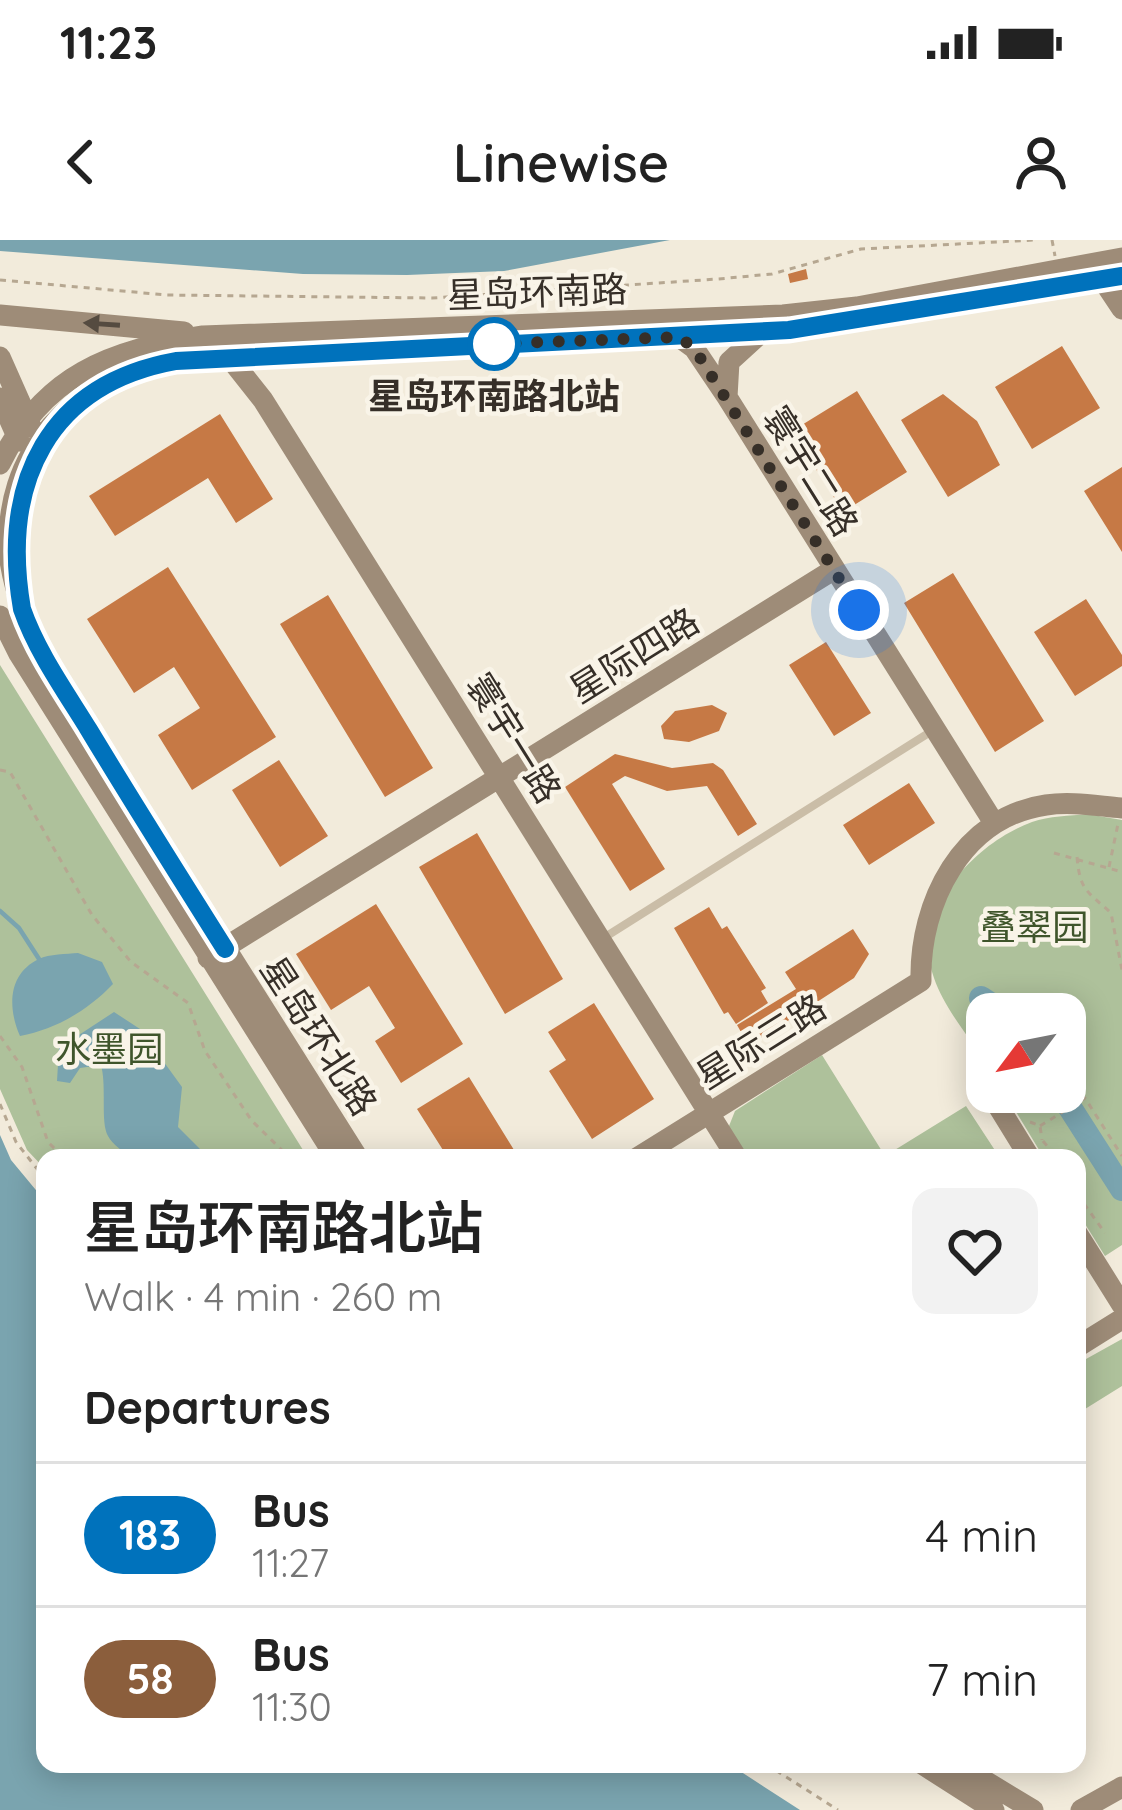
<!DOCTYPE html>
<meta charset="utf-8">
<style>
:root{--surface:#fff;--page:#f2f2f2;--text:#222;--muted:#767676;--line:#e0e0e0}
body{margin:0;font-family:Quicksand,"Noto Sans SC",sans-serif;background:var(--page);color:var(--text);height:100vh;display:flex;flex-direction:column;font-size:45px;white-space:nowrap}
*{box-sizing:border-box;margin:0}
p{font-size:39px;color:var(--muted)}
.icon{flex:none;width:66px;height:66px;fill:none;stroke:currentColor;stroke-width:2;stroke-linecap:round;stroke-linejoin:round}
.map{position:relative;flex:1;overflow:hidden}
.panel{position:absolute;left:36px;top:909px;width:1050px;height:624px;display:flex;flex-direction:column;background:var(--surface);border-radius:24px;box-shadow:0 6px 30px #0003}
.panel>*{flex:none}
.badge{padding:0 24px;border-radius:39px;font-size:42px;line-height:78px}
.needle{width:78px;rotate:238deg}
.tools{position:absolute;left:966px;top:753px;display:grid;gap:24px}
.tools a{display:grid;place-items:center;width:120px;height:120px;border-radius:24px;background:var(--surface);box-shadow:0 6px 30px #0003;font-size:60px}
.you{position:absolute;width:60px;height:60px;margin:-30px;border:9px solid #fff;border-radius:50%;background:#1a73e8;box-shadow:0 0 0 18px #1a73e833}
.map>.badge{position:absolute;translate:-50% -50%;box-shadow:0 0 0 6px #fff}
h2{padding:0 48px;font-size:45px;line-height:108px}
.round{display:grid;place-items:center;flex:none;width:126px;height:126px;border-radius:24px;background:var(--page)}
.summary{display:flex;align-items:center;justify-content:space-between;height:204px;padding:0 48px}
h1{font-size:57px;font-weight:600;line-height:90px}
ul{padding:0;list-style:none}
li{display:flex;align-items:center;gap:36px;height:144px;padding:0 48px;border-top:3px solid var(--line)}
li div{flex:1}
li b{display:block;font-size:45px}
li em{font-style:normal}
li .badge{min-width:132px;font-weight:700;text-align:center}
.status{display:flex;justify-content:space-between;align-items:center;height:84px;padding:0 60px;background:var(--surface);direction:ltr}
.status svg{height:33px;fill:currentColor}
header{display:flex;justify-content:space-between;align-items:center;height:156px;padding:0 48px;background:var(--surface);font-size:54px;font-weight:600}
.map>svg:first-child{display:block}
.green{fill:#aec19b}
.water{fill:#7aa4af}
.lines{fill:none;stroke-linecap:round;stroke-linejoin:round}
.stream{stroke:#7aa4af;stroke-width:4.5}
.river{stroke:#7aa4af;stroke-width:24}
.building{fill:#c67945}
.path{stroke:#b6a791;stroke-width:3;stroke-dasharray:6 6;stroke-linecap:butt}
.lane{stroke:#cabda7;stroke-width:8}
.secondary{stroke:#9e8c78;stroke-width:21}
.oneway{fill:#554b40}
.line-casing{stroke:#fff;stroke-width:27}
.line{stroke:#0072bc;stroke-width:18}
.walk{stroke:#362f28;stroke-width:12;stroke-dasharray:0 21.6}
.stop-dot{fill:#fff;stroke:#0072bc;stroke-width:6}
.labels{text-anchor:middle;stroke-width:9;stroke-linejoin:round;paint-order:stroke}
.street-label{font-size:36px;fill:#362f28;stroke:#f9f4e8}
.stop-label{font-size:36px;font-weight:bold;fill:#362f28;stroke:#f9f4e8}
.park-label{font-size:36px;fill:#3f552b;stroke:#f9f4e8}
</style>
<div class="status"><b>11:23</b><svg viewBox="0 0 49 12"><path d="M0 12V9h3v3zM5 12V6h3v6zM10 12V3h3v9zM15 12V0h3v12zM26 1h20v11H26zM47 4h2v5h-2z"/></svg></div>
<header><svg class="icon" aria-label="back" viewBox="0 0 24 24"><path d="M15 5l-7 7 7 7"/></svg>Linewise<svg class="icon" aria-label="person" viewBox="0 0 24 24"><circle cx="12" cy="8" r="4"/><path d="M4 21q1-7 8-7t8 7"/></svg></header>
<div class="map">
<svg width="1122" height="1570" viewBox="0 0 1122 1570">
<rect width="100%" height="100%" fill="#f2ebdb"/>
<!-- green -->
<path class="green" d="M 0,425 L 308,918 L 45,918 L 45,929 L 27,910 L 0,849 Z
M 1087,574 L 1122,580 L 1122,1005 L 1105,1016 L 1077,971 L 1077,918 L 1044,918 L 1004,852 L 1065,852 L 1065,774 L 987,774 L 987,825 C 970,798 944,768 934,738 C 910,672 974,603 1032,582 C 1049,576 1070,576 1087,574 Z
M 822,815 L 885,916 L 966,866 L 1000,918 L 743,918 L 727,891 L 735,871 Z
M 1122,1099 L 1122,1146 L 1077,1174 L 1077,1124 Z"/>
<!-- water -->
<path class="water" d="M 0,0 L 670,0 L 504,31 L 407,35 L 303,34 L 0,11 Z
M 78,713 L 102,722 L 113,744 C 87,771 56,789 20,796 C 8,769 7,734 39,719 C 49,714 67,714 78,713 Z
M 114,772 L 140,789 L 182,847 L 178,887 L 206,915 L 223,918 L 131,918 C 124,912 112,904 108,896 C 100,882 107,847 101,825 L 80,828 L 70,843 L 57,841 L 59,808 Z
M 0,895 L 11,920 L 45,961 L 45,1524 L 729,1524 L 800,1570 L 0,1570 Z"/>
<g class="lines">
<!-- stream -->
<path class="stream" d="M 0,671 L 19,688 L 39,719"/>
<!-- river -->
<path class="river" d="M 981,758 L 1005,774
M 1060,852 L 1122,949"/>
</g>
<!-- building -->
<path class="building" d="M 806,29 L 808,39 L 790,43 L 788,34 Z
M 1062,106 L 1100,168 L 1032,209 L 995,147 Z
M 857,151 L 907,232 L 843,272 L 792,191 Z
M 943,154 L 977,181 L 1000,225 L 948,257 L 901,180 Z
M 220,174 L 273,259 L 236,283 L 208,238 L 115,296 L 89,256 Z
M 1122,227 L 1122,312 L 1084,251 Z
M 168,327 L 276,497 L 192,550 L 158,495 L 200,468 L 174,427 L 134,453 L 87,379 Z
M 953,333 L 1044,481 L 995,512 L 904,363 Z
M 328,355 L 433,528 L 385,557 L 280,384 Z
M 1086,359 L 1122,415 L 1122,426 L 1075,456 L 1034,392 Z
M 826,402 L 871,473 L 834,496 L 789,425 Z
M 712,465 L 727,473 L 719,491 L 689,502 L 664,499 L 661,486 L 675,471 Z
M 615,514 L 672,528 L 713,523 L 723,530 L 757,584 L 738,596 L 707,546 L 667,551 L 625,536 L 612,544 L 665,629 L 630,651 L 565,547 Z
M 279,520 L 328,596 L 280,627 L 232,550 Z
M 909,543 L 935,583 L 869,625 L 843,585 Z
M 477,593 L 563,739 L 505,774 L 419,627 Z
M 376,664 L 463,804 L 401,843 L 375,801 L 395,788 L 369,746 L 331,770 L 296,714 Z
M 709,667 L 722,689 L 727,686 L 766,748 L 761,751 L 768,763 L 736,784 L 728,772 L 724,774 L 674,688 Z
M 853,689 L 869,714 L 854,738 L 749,806 L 737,785 L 796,749 L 785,732 Z
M 594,763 L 654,859 L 592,899 L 549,831 L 566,820 L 548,792 Z
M 469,837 L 519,918 L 448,918 L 417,869 Z"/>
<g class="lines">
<!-- path -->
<path class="path" d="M 1052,0 L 1055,16
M 0,40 L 167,55 L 432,58 L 718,39 L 772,34 L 861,9 L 1035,0
M 0,530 L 10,532 L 92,675 L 131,722 L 188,763 L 205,811 L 252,881 L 290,918
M 1054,613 L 1122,632
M 1077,617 C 1080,651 1087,651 1111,673 L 1122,730
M 1109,627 L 1118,584
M 0,796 L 22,827 L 48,902 L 64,918
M 975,829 L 987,824
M 0,864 L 16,902 L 45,939
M 1030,882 L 1040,886 L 1042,900
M 1040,886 L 1085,858 L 1122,916
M 1043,901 L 1057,918
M 1077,954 L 1105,993
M 766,1524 L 838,1570"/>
<!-- lane -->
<path class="lane" d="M 602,699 L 935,489"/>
<!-- secondary -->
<path class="secondary" d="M 1102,27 L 1102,39 L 1122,69
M 0,75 L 184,92
M 679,97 L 694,108 L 727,157 L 994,583
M 0,117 L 31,187
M 229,117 L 263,160 L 737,918
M 727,157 L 729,122 L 762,92
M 0,158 L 19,201
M 0,224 C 43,135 110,110 203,96 L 783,75 L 857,67 L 1122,18
M 0,376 L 19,414 L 336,918
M 208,718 L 833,330
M 990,853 L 1030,918
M 358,918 C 283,800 208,682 134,563 C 88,489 24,410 10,321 C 0,209 75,139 176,121 L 789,90 L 1122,36
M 637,918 L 921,741 C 919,663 962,577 1046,565 C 1071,561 1097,566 1122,568
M 1077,993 L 1122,1065
M 1077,1107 L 1122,1079
M 922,1524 L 994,1570
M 957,1524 L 1033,1570
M 1081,1570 L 1122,1547"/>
</g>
<!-- one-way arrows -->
<defs><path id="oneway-solid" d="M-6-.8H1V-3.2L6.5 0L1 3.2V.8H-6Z" transform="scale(3)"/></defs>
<use class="oneway" href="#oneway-solid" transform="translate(102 84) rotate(-176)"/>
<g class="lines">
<!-- line casing -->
<g class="line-casing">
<path id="line" d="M 225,709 C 179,636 133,563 89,490 C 65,451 37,412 22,369 C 0,241 49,144 176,121 L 789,90 L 1122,36"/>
</g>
<!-- line -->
<use href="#line" class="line"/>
<!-- walk -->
<path class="walk" d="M 494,104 L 679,97 L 694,108 L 859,370"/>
</g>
<!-- markers -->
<circle class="stop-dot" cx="494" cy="104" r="24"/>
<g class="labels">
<!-- street labels -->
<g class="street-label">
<text transform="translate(537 52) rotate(-2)" y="13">星岛环南路</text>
<text transform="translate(811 231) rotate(58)" y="13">寰宇二路</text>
<text transform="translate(634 415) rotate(-32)" y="13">星际四路</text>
<text transform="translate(514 498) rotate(58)" y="13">寰宇一路</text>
<text transform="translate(319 796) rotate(57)" y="13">星岛环北路</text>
<text transform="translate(761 801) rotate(-32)" y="13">星际三路</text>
</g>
<!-- stop labels -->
<g class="stop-label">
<text x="494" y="169">星岛环南路北站</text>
</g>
<!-- park labels -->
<g class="park-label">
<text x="1034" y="700">叠翠园</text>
<text x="109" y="822">水墨园</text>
</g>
</g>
</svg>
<div class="tools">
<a><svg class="needle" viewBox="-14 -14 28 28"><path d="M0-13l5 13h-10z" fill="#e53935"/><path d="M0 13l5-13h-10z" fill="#767676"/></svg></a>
</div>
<div class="you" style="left:859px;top:370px"></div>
<section class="panel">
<div class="summary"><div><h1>星岛环南路北站</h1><p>Walk · 4 min · 260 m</p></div><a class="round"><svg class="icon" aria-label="heart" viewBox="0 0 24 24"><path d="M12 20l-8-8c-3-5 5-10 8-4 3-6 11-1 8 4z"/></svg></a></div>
<h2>Departures</h2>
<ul>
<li><span class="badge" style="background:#0072bc;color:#fff">183</span><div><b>Bus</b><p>11:27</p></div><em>4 min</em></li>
<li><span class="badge" style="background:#8b5e3c;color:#fff">58</span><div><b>Bus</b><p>11:30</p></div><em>7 min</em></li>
</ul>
</section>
</div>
